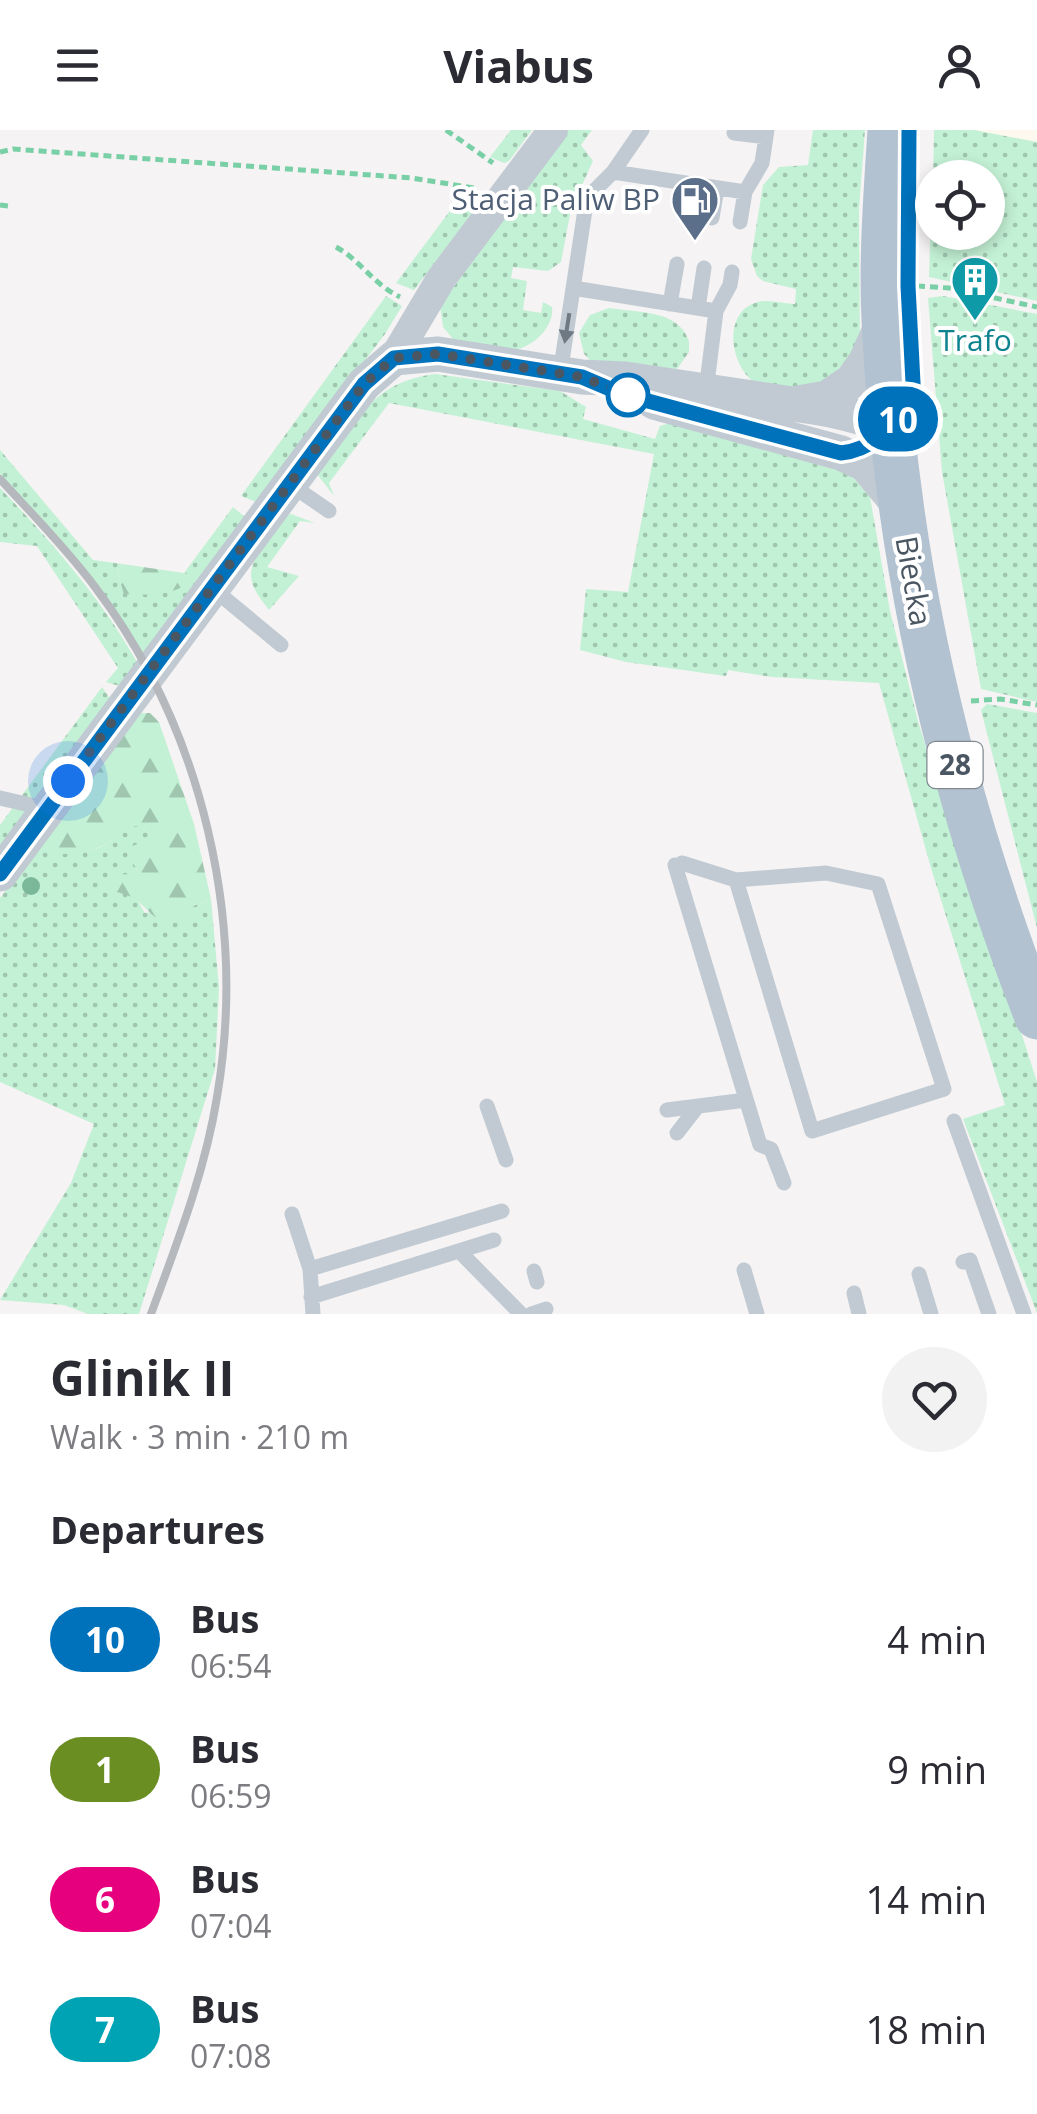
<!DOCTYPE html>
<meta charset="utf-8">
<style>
:root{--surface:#fff;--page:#f2f2f3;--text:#2b2b33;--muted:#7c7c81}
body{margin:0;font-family:"Open Sans",sans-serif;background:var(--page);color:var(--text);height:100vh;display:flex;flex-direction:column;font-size:38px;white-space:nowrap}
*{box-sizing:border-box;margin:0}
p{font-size:32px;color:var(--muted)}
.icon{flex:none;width:55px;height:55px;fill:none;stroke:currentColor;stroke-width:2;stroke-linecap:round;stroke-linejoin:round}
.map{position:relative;height:1184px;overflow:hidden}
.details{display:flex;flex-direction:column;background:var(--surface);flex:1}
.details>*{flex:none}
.badge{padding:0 20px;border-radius:32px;font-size:35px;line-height:65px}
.fabs{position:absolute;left:915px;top:30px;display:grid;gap:20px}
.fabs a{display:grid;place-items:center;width:90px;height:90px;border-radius:50%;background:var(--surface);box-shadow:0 5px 15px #0003;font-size:50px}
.you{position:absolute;width:50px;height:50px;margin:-25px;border:8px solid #fff;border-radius:50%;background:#1a73e8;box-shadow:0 0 0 15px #1a73e833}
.map>.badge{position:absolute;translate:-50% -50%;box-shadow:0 0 0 5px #fff}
h2{padding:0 50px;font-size:38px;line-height:90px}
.round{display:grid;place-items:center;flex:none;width:105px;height:105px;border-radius:52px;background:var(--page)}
.headline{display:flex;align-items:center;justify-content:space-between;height:170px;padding:0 50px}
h1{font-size:48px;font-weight:700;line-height:75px}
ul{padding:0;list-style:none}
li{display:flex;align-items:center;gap:30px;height:130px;padding:0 50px}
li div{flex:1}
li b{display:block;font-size:38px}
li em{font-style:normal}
li .badge{min-width:110px;font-weight:700;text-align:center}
header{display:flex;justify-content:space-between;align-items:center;height:130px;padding:0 50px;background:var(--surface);font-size:45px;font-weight:700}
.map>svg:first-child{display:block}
.commercial{fill:#fdf9ef}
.grass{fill:url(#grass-dots)}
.forest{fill:url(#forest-firs)}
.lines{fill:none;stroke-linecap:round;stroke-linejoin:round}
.path{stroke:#7ad0a6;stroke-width:5;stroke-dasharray:8 5;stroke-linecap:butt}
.service{stroke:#c1cad2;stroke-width:15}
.minor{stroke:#c1cad2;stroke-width:30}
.tertiary{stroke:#c1cad2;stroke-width:35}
.primary{stroke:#b3c2d1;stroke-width:45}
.rail{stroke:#b5b8bd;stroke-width:8}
.tree{fill:#7bb799}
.oneway{fill:#6e7983}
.line-casing{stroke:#fff;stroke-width:22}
.line{stroke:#0072bc;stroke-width:15}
.walk{stroke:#4a5661;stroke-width:10;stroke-dasharray:0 18}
.stop-dot{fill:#fff;stroke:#0072bc;stroke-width:5}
.labels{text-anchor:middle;stroke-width:8;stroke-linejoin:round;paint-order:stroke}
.shield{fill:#fff;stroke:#808990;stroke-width:2.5}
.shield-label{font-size:28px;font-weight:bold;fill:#4a5661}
.service-label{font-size:30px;fill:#4e5e75;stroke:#fff;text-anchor:end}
.culture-label{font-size:30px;fill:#0d838f;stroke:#fff}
.street-label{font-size:30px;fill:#4a5661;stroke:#fff}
</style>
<header><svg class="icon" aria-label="menu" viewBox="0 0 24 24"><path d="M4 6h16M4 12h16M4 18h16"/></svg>Viabus<svg class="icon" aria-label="person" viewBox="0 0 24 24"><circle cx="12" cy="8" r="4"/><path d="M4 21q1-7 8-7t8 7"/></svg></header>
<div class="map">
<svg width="1037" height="1184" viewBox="0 0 1037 1184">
<defs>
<pattern id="grass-dots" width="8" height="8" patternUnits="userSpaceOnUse" patternTransform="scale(2.5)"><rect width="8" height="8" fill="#c3f1d5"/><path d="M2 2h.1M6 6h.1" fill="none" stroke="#a0c6b0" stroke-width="1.8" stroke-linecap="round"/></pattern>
<pattern id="forest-firs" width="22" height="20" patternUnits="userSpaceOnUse" patternTransform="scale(2.5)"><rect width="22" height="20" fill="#c3f1d5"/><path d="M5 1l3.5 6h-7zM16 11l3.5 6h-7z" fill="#a0c6b0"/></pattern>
</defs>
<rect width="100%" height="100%" fill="#f5f3f3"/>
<!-- commercial -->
<path class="commercial" d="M 974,0 L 1037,0 L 1037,12 Z"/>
<!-- grass -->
<path class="grass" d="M 511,0 L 532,0 L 509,31 L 504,33 L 490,27 Z
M 567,0 L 592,0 L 581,15 L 593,31 L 571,79 L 561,132 L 548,141 L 513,137 L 511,148 L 527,151 L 523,180 L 541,183 L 543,172 L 552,177 C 555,196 533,218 513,220 C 496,221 475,216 457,214 L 443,197 L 440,176 Z
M 813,0 L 865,0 L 859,79 L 860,217 L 820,258 C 803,258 780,262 764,257 C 732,248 719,185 755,173 C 767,168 783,174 795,174 L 796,159 L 763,151 L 757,146 L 751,129 L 763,55 L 779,37 L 808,35 Z
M 934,0 L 974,0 L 1037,12 L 1037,171 L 929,147 L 932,49 L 932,102 L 988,102 L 988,48 L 933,48 Z
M 464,62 L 474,65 L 479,75 L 414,160 L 396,153 Z
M 386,166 L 402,176 L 385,204 L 260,369 L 256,372 L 241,366 Z
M 943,166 L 1037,184 L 1037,572 L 981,559 L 942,342 L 928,168 Z
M 609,178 C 638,183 678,179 689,211 L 689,222 L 677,239 L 592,232 L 584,224 L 579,203 L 590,185 Z
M 435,244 L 560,261 L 586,277 L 583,289 L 655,309 L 660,296 L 676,291 L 850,344 L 870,367 L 890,481 L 918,591 L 965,746 L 1011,871 L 1037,952 L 1037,1183 L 963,989 L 1005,975 L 931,738 L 879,553 L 772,547 L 728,540 L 726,546 L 626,532 L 580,520 L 586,459 L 628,462 L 654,324 L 389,273 L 329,353 L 334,366 L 317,344 C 355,295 368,253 435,244 Z
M 0,320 L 93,430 L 122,434 L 117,443 L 125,464 L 157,463 L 192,447 L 184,443 L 233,377 L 245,387 L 144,526 L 86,440 L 0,344 Z
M 0,358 C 52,412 100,467 137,532 L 123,557 L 106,552 L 118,538 L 37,416 L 0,412 Z
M 291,384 L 315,393 L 300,391 L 267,437 L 299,446 L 269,480 C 261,469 251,459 251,444 C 252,425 274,390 291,384 Z
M 102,557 L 111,570 L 0,723 L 0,695 Z
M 987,574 L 1037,583 L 1037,798 L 981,580 Z
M 127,696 L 144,696 L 150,706 C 137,739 124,750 145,783 L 193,776 L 211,769 L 219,858 L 215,939 L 139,1184 L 88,1184 L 64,1175 L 0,1170 L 71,1053 L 94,994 L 0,952 L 0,768 L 43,710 C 82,722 95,730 127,696 Z"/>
<!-- forest -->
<path class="forest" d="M 122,434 L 184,443 L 192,447 C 181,467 145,465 124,464 L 117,442 Z
M 137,583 L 150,583 L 159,592 L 194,694 L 211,769 L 193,776 L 189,788 C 155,792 161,793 138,771 C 131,765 116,762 107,759 L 106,752 L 113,745 L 132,744 L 137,739 L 129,728 L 133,716 L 150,707 L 144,696 C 120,696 124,704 106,714 C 90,723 73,723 55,725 L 43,710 Z"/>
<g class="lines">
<!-- path -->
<path class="path" d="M 446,0 L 493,33
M 0,22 L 13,19 L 412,48 L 474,58
M 0,75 L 8,76
M 336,117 C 360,130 373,154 400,167
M 917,156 L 949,158 L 1037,177
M 971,571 L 1000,569 L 1037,575"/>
<!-- service -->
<path class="service" d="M 734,3 L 766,7
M 613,42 L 745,62
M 685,84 L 689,54
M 712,88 L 717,58
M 740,92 L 745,62 L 762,33 L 767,0
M 573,158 L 716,181
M 670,174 L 677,134
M 698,178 L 704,138
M 560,244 L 585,80 L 595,60 L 613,42 L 642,0
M 706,261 L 716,181 L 730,155 L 732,142
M 291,355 L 329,381
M 211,457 L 281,515
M 0,668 L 48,679
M 682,733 L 736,750 L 812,1001 L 944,959 L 878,754 L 826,743 L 736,750
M 675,735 L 760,1015 L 771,1019 L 784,1053
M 487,976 L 506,1030
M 667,980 L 746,970
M 954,991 L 1024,1184
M 677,1003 L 698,976
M 292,1084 L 310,1139 L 502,1081
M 459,1121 L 521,1184
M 963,1132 L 970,1130 L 989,1184
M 310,1139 L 313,1184
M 744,1140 L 757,1184
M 534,1141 L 537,1152
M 919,1144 L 931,1184
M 854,1163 L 859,1184
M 311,1167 L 494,1110
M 531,1184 L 546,1179"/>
<!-- minor -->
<path class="minor" d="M 394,228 L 441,149 L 553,0"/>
<!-- tertiary -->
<path class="tertiary" d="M 654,272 L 841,323 L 865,334 L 900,376
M 799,275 C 839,280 876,289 911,309
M 0,744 L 364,254 L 394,228 L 438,224 L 582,247 L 625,249 L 792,274 L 827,268 L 852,251 L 866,231 L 884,190"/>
<!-- primary -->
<path class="primary" d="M 890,0 C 886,63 881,127 884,190 C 895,430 950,664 1037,887"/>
<!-- rail -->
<path class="rail" d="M 0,349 C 32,384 66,418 95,457 C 203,600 247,791 217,967 C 205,1042 177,1113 151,1184"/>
</g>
<!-- trees -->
<circle class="tree" cx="31" cy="756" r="9"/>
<!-- one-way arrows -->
<defs><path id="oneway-solid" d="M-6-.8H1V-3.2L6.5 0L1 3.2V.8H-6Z" transform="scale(2.5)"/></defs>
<use class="oneway" href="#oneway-solid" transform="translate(567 198) rotate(99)"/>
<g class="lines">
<!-- line casing -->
<g class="line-casing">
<path id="line" d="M 0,744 L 364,254 L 394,228 L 438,224 L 582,247 L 622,264 L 841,323 C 875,319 892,296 914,272 L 908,156 L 909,0"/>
</g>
<!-- line -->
<use href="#line" class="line"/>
<!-- walk -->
<path class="walk" d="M 68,651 L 364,254 L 394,228 L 438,224 L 582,247 L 628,265"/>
</g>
<!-- icons -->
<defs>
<g id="fuel-pin" transform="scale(2.5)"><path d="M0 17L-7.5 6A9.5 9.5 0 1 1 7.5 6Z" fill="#5c6f8a" stroke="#fff"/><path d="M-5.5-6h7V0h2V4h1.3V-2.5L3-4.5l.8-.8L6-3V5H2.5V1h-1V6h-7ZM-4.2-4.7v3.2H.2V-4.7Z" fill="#fff"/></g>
<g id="building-pin" transform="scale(2.5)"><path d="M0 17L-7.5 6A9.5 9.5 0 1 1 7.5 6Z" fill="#0f9aa8" stroke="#fff"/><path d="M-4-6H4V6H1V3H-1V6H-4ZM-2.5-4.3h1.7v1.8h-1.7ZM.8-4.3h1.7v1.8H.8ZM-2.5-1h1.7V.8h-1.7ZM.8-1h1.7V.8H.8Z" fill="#fff"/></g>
</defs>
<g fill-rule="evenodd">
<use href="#fuel-pin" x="695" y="70"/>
<use href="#building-pin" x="975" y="150"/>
</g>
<!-- markers -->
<circle class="stop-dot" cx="628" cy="265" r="20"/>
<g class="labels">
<!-- shield labels -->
<rect class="shield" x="927.5" y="612" width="55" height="46" rx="8"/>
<g class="shield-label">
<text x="955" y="645">28</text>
</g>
<!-- service labels -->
<g class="service-label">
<text x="660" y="80">Stacja Paliw BP</text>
</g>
<!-- culture labels -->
<g class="culture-label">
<text x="975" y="221">Trafo</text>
</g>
<!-- street labels -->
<g class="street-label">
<text transform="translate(913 451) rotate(80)" y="10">Biecka</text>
</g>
</g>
</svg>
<div class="fabs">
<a><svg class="icon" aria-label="locate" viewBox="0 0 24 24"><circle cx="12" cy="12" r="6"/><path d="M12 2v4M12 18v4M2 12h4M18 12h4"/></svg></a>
</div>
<div class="you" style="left:68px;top:651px"></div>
<b class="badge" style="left:898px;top:289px;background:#0072bc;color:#fff">10</b>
</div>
<section class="details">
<div class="headline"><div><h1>Glinik II</h1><p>Walk · 3 min · 210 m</p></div><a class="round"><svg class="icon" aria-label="heart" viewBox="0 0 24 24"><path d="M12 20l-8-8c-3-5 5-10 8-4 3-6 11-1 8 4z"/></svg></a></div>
<h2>Departures</h2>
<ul>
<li><span class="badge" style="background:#0072bc;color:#fff">10</span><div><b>Bus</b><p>06:54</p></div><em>4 min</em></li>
<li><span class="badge" style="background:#6b8e23;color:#fff">1</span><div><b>Bus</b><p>06:59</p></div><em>9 min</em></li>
<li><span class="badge" style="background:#e6007e;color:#fff">6</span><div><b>Bus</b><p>07:04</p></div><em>14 min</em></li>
<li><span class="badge" style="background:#00a3b4;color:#fff">7</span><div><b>Bus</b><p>07:08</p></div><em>18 min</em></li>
</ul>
</section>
